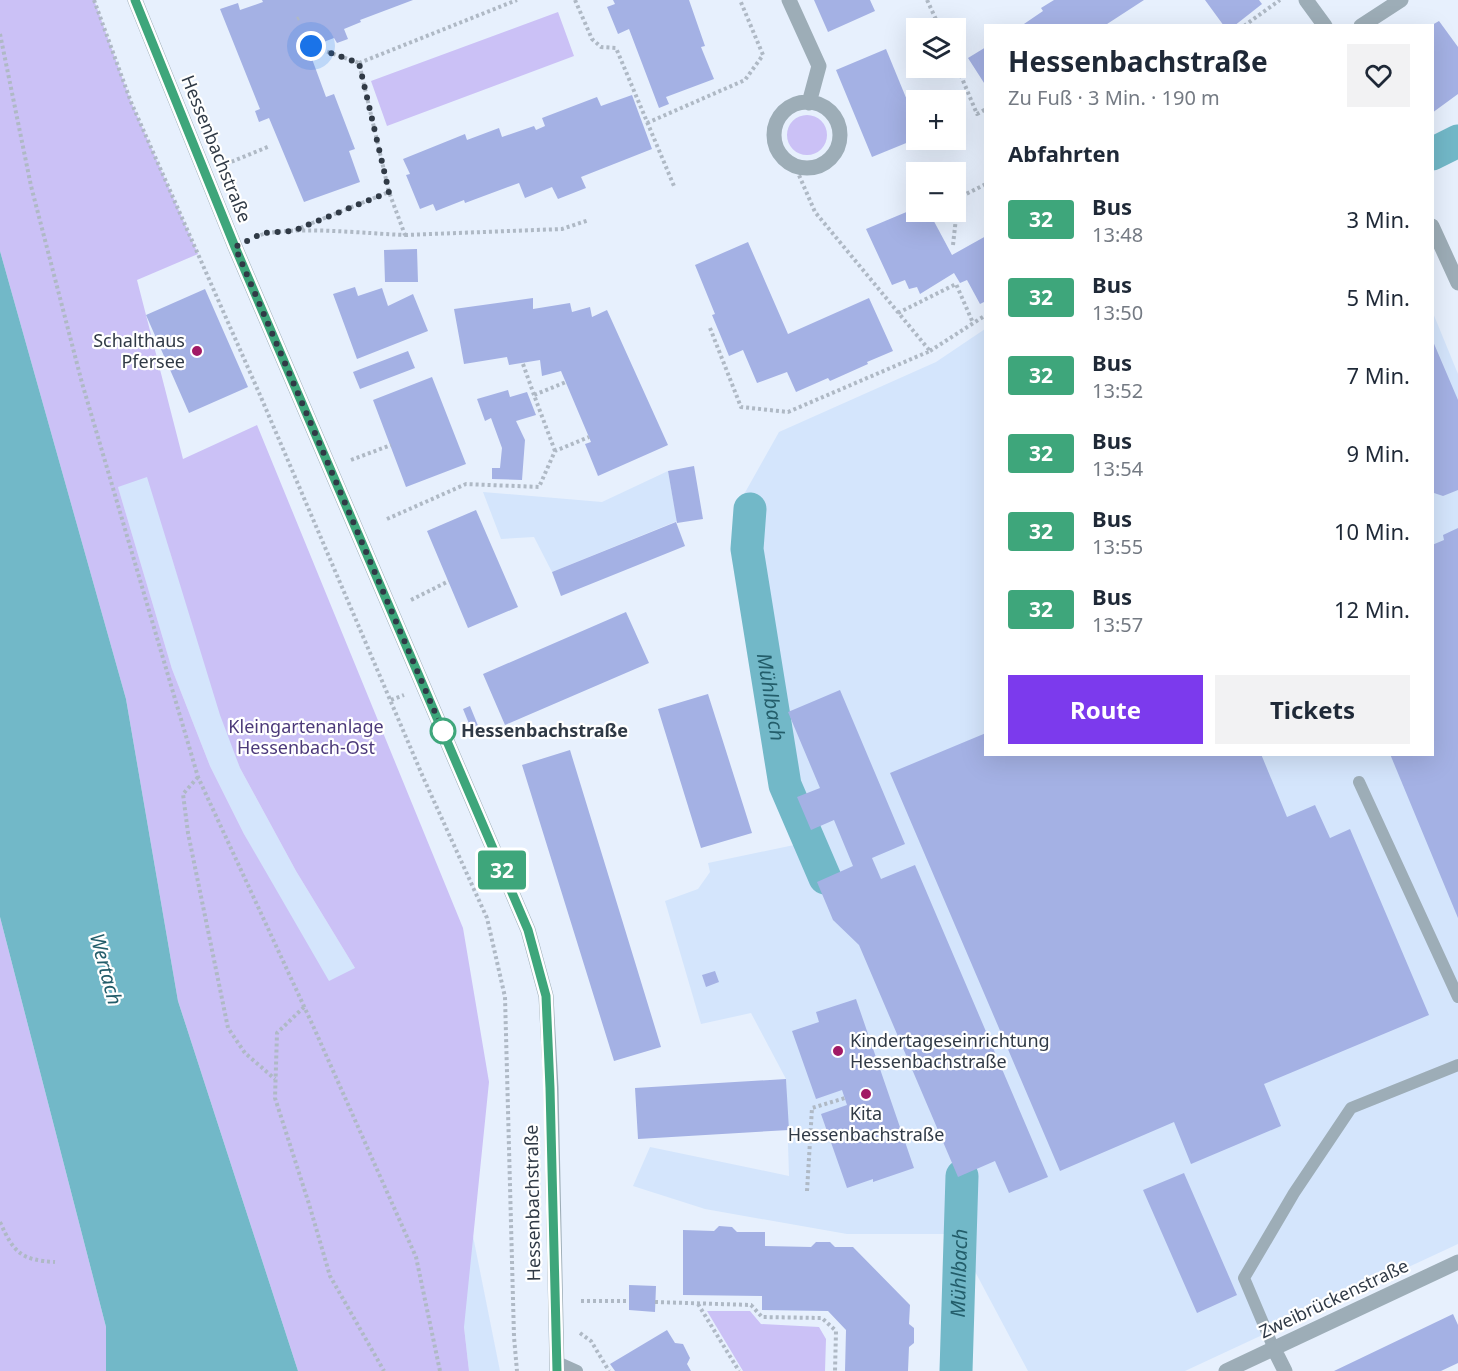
<!DOCTYPE html>
<html lang="de">
<meta charset="utf-8">
<style>
:root{--surface:#fff;--page:#f2f2f3;--text:#1f2937;--muted:#747a83;--accent:#7c3aed}
body{margin:0;font-family:"Noto Sans",sans-serif;background:var(--page);color:var(--text);height:100vh;display:flex;flex-direction:column;font-size:22px;white-space:nowrap}
*{box-sizing:border-box;margin:0}
p{font-size:20px;color:var(--muted)}
.icon{flex:none;width:33px;height:33px;fill:none;stroke:currentColor;stroke-width:2;stroke-linecap:round;stroke-linejoin:round}
.map{position:relative;flex:1;overflow:hidden}
.sheet{position:absolute;left:984px;top:24px;width:450px;height:732px;display:flex;flex-direction:column;background:var(--surface);border-radius:0px;box-shadow:0 6px 24px #0002}
.sheet>*{flex:none}
.badge{padding:0 12px;border-radius:4px;font-size:21px;line-height:39px}
.controls{position:absolute;left:906px;top:18px;display:grid;gap:12px}
.controls a{display:grid;place-items:center;width:60px;height:60px;border-radius:0px;background:var(--surface);box-shadow:0 6px 24px #0002;font-size:30px}
.you{position:absolute;width:30px;height:30px;margin:-15px;border:4px solid #fff;border-radius:50%;background:#1a73e8;box-shadow:0 0 0 9px #1a73e833}
.map>.badge{position:absolute;translate:-50% -50%;box-shadow:0 0 0 3px #fff}
h2{padding:0 24px;font-size:22px;line-height:54px}
.round{display:grid;place-items:center;flex:none;width:63px;height:63px;border-radius:0px;background:var(--page)}
.overview{display:flex;align-items:center;justify-content:space-between;height:102px;padding:0 24px}
h1{font-size:28px;font-weight:700;line-height:45px}
.primary-button{display:flex;gap:12px;margin-top:auto;padding:12px 24px}
.primary-button a{flex:1;height:69px;border-radius:0px;background:var(--accent);color:#fff;font-size:24px;font-weight:700;line-height:69px;text-align:center}
.primary-button a+a{background:var(--page);color:var(--text)}
ul{padding:0;list-style:none}
li{display:flex;align-items:center;gap:18px;height:78px;padding:0 24px}
li div{flex:1}
li b{display:block;font-size:22px}
li em{font-style:normal}
li .badge{min-width:66px;font-weight:700;text-align:center}
.map>svg:first-child{display:block}
.built{fill:#d4e5fc}
.green{fill:#cbc1f6;fill-rule:evenodd}
.water{fill:#72b8c8}
.lines{fill:none;stroke-linecap:round;stroke-linejoin:round}
.canal{stroke:#72b8c8;stroke-width:33}
.building{fill:#a4b1e4}
.path{stroke:#afb9c5;stroke-width:4;stroke-dasharray:3 3;stroke-linecap:butt}
.service{stroke:#9dadb7;stroke-width:12}
.minor{stroke:#9dadb7;stroke-width:15}
.line-casing{stroke:#fff;stroke-width:14}
.line{stroke:#3ea67b;stroke-width:9}
.walk{stroke:#303a46;stroke-width:6;stroke-dasharray:0 10.8}
.poi-dot{fill:#a11965;stroke:#fff;stroke-width:2}
.stop-dot{fill:#fff;stroke:#3ea67b;stroke-width:3}
.labels{text-anchor:middle;stroke-width:4.5;stroke-linejoin:round;paint-order:stroke}
.street-label{font-size:18px;fill:#303a46;stroke:#fff}
.poi-label{font-size:18px;fill:#303a46;stroke:#fff;text-anchor:end}
.park-label{font-size:18px;fill:#4c3a7a;stroke:#fff}
.stop-label{font-size:18px;font-weight:bold;fill:#303a46;stroke:#fff;text-anchor:start}
.water-label{font-size:20px;font-style:italic;fill:#235d6a;stroke:#fff}
</style>
<div class="map">
<svg width="1458" height="1371" viewBox="0 0 1458 1371">
<rect width="100%" height="100%" fill="#e7f0fd"/>
<!-- built -->
<path class="built" d="M 37,0 L 171,555 L 240,768 L 296,871 L 355,968 L 449,1152 L 473,1236 L 500,1371 L 469,1371 L 464,1327 L 280,899 L 244,834 L 210,766 L 172,669 L 118,487 Z
M 1433,313 L 1458,374 L 1458,1244 L 1185,1371 L 1028,1371 L 955,1234 L 847,1234 L 705,1209 L 633,1186 L 650,1147 L 789,1176 L 786,1079 L 751,1013 L 701,1024 L 665,901 L 698,889 L 710,872 L 708,863 L 799,844 L 776,789 L 738,549 L 738,505 L 779,432 L 936,362 L 985,329 L 986,754 L 1432,754 Z
M 668,471 L 677,521 L 552,572 L 534,537 L 501,539 L 483,492 L 602,502 Z"/>
<!-- green -->
<path class="green" d="M 0,0 L 94,0 L 131,102 L 198,254 L 137,280 L 183,459 L 257,425 L 463,928 L 489,1082 L 464,1327 L 469,1371 L 298,1371 L 178,1001 L 126,699 L 0,251 ZM 147,477 L 220,715 L 240,768 L 296,871 L 355,968 L 329,981 L 244,834 L 210,766 L 172,669 L 118,487 Z
M 558,12 L 574,56 L 387,126 L 371,81 Z
M787 135a20 20 0 1 1 40 0a20 20 0 1 1-40 0Z
M 0,917 L 106,1327 L 106,1371 L 0,1371 Z
M 707,1311 L 750,1311 L 761,1324 L 819,1327 L 826,1339 L 825,1371 L 743,1371 Z"/>
<!-- water -->
<path class="water" d="M 0,251 L 126,699 L 178,1001 L 298,1371 L 106,1371 L 106,1327 L 0,917 Z"/>
<g class="lines">
<!-- canal -->
<g class="canal">
<path d="M 1432,154 L 1458,141"/>
<path id="s1" d="M 750,509 L 747,549 L 785,785 L 825,878"/>
<path id="s2" d="M 956,1371 L 962,1176"/>
</g>
</g>
<!-- building -->
<path class="building" d="M 262,0 L 413,0 L 360,20 L 361,22 L 344,29 L 348,39 L 337,43 L 334,38 L 308,48 L 326,97 L 334,94 L 355,149 L 349,151 L 360,182 L 304,202 L 269,118 L 259,122 L 255,111 L 260,109 L 220,9 L 238,3 L 240,10 L 263,2 Z
M 613,0 L 689,0 L 705,46 L 701,47 L 714,79 L 666,97 L 669,104 L 659,108 L 629,29 L 618,34 L 607,7 L 615,4 Z
M 814,0 L 870,0 L 875,11 L 828,32 Z
M 1054,0 L 1144,0 L 1104,26 L 1021,26 L 1043,11 L 1041,8 Z
M 1205,0 L 1259,0 L 1262,4 L 1234,26 L 1224,26 Z
M 1439,21 L 1458,47 L 1458,94 L 1432,113 L 1432,25 Z
M 986,47 L 986,86 L 968,58 Z
M 886,49 L 916,122 L 916,139 L 872,157 L 836,70 Z
M 632,95 L 652,149 L 581,177 L 586,188 L 558,199 L 552,187 L 525,198 L 519,183 L 465,203 L 464,200 L 436,211 L 433,204 L 420,209 L 406,175 L 410,174 L 403,159 L 465,134 L 467,140 L 499,128 L 502,137 L 534,126 L 536,130 L 545,126 L 542,118 L 597,97 L 601,106 Z
M 916,208 L 916,212 L 929,212 L 952,255 L 986,236 L 986,301 L 980,304 L 967,280 L 960,283 L 954,273 L 920,294 L 917,287 L 909,289 L 905,280 L 892,285 L 866,229 Z
M 748,242 L 788,334 L 869,298 L 893,351 L 867,362 L 868,364 L 830,381 L 828,378 L 796,392 L 787,372 L 757,383 L 743,350 L 729,356 L 712,315 L 715,314 L 695,265 Z
M 417,249 L 418,282 L 385,282 L 384,250 Z
M 355,287 L 358,296 L 382,288 L 388,306 L 413,294 L 428,331 L 357,359 L 333,294 Z
M 205,289 L 248,387 L 189,413 L 146,315 Z
M 533,298 L 533,309 L 570,303 L 572,312 L 590,307 L 592,317 L 607,310 L 668,445 L 598,476 L 585,444 L 591,442 L 561,371 L 542,376 L 540,360 L 509,365 L 507,357 L 464,364 L 454,309 Z
M 1432,339 L 1458,400 L 1458,490 L 1443,496 L 1434,493 L 1432,489 Z
M 408,351 L 415,368 L 360,389 L 353,372 Z
M 432,377 L 466,464 L 406,487 L 373,400 Z
M 508,390 L 510,397 L 527,392 L 536,415 L 516,421 L 525,440 L 522,480 L 492,479 L 492,468 L 500,468 L 502,448 L 491,418 L 485,421 L 477,399 Z
M 694,466 L 703,519 L 677,523 L 668,471 Z
M 476,510 L 518,607 L 468,628 L 427,531 Z
M 676,522 L 685,546 L 561,596 L 552,572 Z
M 1458,528 L 1458,918 L 1390,754 L 1432,754 L 1432,545 L 1444,540 L 1443,535 Z
M 626,612 L 649,663 L 505,725 L 483,674 Z
M 840,690 L 905,844 L 872,858 L 881,879 L 915,865 L 1048,1177 L 1009,1193 L 995,1161 L 958,1177 L 859,945 L 833,920 L 817,882 L 853,866 L 834,820 L 811,830 L 797,797 L 820,788 L 788,712 Z
M 708,694 L 752,833 L 701,848 L 658,709 Z
M 470,706 L 479,728 L 472,731 L 463,709 Z
M 986,733 L 986,754 L 1261,754 L 1287,817 L 1315,805 L 1330,838 L 1350,829 L 1429,1015 L 1264,1084 L 1281,1126 L 1191,1164 L 1174,1122 L 1060,1171 L 890,773 Z
M 570,750 L 661,1047 L 614,1061 L 522,765 Z
M 715,971 L 719,982 L 706,987 L 702,975 Z
M 856,999 L 914,1168 L 873,1182 L 873,1179 L 847,1188 L 821,1114 L 847,1105 L 842,1090 L 816,1099 L 792,1031 L 819,1022 L 816,1012 Z
M 786,1079 L 789,1130 L 638,1139 L 635,1088 Z
M 1184,1173 L 1237,1295 L 1197,1313 L 1143,1190 Z
M 719,1226 L 732,1227 L 737,1232 L 765,1232 L 765,1246 L 811,1247 L 816,1242 L 830,1242 L 835,1247 L 853,1247 L 910,1305 L 909,1324 L 914,1328 L 914,1343 L 909,1347 L 908,1371 L 845,1371 L 846,1330 L 828,1311 L 762,1310 L 762,1296 L 683,1295 L 683,1230 L 714,1231 Z
M 629,1285 L 656,1286 L 655,1312 L 629,1310 Z
M 1453,1314 L 1458,1325 L 1458,1363 L 1441,1371 L 1334,1371 Z
M 667,1330 L 675,1343 L 683,1344 L 690,1358 L 687,1364 L 691,1371 L 615,1371 L 610,1364 Z"/>
<g class="lines">
<!-- path -->
<path class="path" d="M 94,0 L 131,102 L 260,395 L 423,777 L 487,918 L 505,997 L 514,1337 L 517,1371
M 575,0 L 592,39 L 601,47 L 616,48 L 674,186
M 927,0 L 940,28
M 297,19 L 299,18
M 1244,26 L 1280,0
M 0,34 L 31,186 L 82,383 L 198,777 L 314,1028 L 416,1257 L 440,1371
M 359,63 L 517,0
M 956,64 L 977,114 L 986,109
M 647,123 L 745,80 L 763,55 L 740,0
M 226,164 L 270,146
M 956,199 L 986,184
M 295,230 L 389,192
M 405,235 L 562,229 L 589,220
M 255,237 C 283,224 370,234 405,235 L 389,192 L 359,63 L 311,46
M 953,245 L 956,218 L 954,212
M 898,313 L 956,284 L 973,323
M 710,328 L 741,407 L 788,412 L 930,351 L 815,212 L 795,166
M 930,351 L 986,315
M 523,364 L 534,395
M 555,451 L 534,395 L 566,382
M 351,460 L 391,445
M 387,519 L 466,484 L 539,487 L 555,451 L 589,437
M 411,600 L 449,581
M 391,700 L 404,695
M 198,777 L 183,794 L 188,833 L 228,1028 L 245,1053 L 275,1079
M 304,1007 L 277,1033 L 275,1098 L 309,1204 L 330,1276 L 384,1371
M 807,1191 L 812,1108 L 845,1098
M 0,1222 C 14,1253 21,1260 55,1262
M 581,1301 L 629,1301
M 655,1302 L 751,1305 L 762,1317 L 822,1318 L 836,1331 L 835,1371
M 698,1304 L 739,1371
M 580,1333 L 591,1341 L 609,1371"/>
<!-- service -->
<path class="service" d="M 1359,782 L 1458,997
M 1274,1349 L 1244,1278 L 1294,1193 L 1351,1108 L 1458,1065
M 557,1362 L 577,1371"/>
<!-- minor -->
<path class="minor" d="M 135,0 L 235,247 L 528,930 L 546,996 L 551,1088 L 557,1371
M 789,0 L 819,66 L 809,103
M 1306,0 L 1325,26
M 1361,26 L 1401,0
M774 135a33 33 0 1 1 66 0a33 33 0 1 1-66 0Z
M 1432,226 L 1458,283
M 1274,1349 L 1285,1371
M 1226,1371 L 1458,1262"/>
</g>
<g class="lines">
<!-- line casing -->
<g class="line-casing">
<path id="line" d="M 135,0 L 235,247 L 528,930 L 546,996 L 550,1088 L 557,1371"/>
</g>
<!-- line -->
<use href="#line" class="line"/>
<!-- walk -->
<path class="walk" d="M 311,46 L 359,63 L 389,192 L 293,231 L 263,233 L 235,247 L 443,731"/>
</g>
<!-- markers -->
<g class="poi-dot">
<circle cx="197" cy="351" r="6"/>
<circle cx="838" cy="1051" r="6"/>
<circle cx="866" cy="1094" r="6"/>
</g>
<circle class="stop-dot" cx="443" cy="731" r="12"/>
<g class="labels">
<!-- street labels -->
<g class="street-label">
<text transform="translate(216 149) rotate(68)" y="6">Hessenbachstraße</text>
<text transform="translate(533 1203) rotate(-91)" y="6">Hessenbachstraße</text>
<text transform="translate(1334 1299) rotate(-25)" y="6">Zweibrückenstraße</text>
</g>
<!-- poi labels -->
<g class="poi-label">
<text x="185" y="347">Schalthaus<tspan x="185" dy="21">Pfersee</tspan></text>
<text x="850" y="1047" text-anchor="start">Kindertageseinrichtung<tspan x="850" dy="21">Hessenbachstraße</tspan></text>
<text x="866" y="1120" text-anchor="middle">Kita<tspan x="866" dy="21">Hessenbachstraße</tspan></text>
</g>
<!-- park labels -->
<g class="park-label">
<text x="306" y="733">Kleingartenanlage<tspan x="306" dy="21">Hessenbach-Ost</tspan></text>
</g>
<!-- stop labels -->
<g class="stop-label">
<text x="461" y="737">Hessenbachstraße</text>
</g>
<!-- water labels -->
<g class="water-label">
<text dy="7" stroke="none"><textPath href="#s1" startOffset="190">Mühlbach</textPath></text>
<text transform="translate(106 969) rotate(75)" y="7">Wertach</text>
<text dy="7" stroke="none"><textPath href="#s2" startOffset="98">Mühlbach</textPath></text>
</g>
</g>
</svg>
<div class="controls">
<a><svg class="icon" aria-label="layers" viewBox="0 0 24 24"><path d="M12 4l9 5-9 5-9-5zM3 14l9 5 9-5"/></svg></a>
<a>+</a>
<a>−</a>
</div>
<div class="you" style="left:311px;top:46px"></div>
<b class="badge" style="left:502px;top:870px;background:#3ea67b;color:#fff">32</b>
<section class="sheet">
<div class="overview"><div><h1>Hessenbachstraße</h1><p>Zu Fuß · 3 Min. · 190 m</p></div><a class="round"><svg class="icon" aria-label="heart" viewBox="0 0 24 24"><path d="M12 20l-8-8c-3-5 5-10 8-4 3-6 11-1 8 4z"/></svg></a></div>
<h2>Abfahrten</h2>
<ul>
<li><span class="badge" style="background:#3ea67b;color:#fff">32</span><div><b>Bus</b><p>13:48</p></div><em>3 Min.</em></li>
<li><span class="badge" style="background:#3ea67b;color:#fff">32</span><div><b>Bus</b><p>13:50</p></div><em>5 Min.</em></li>
<li><span class="badge" style="background:#3ea67b;color:#fff">32</span><div><b>Bus</b><p>13:52</p></div><em>7 Min.</em></li>
<li><span class="badge" style="background:#3ea67b;color:#fff">32</span><div><b>Bus</b><p>13:54</p></div><em>9 Min.</em></li>
<li><span class="badge" style="background:#3ea67b;color:#fff">32</span><div><b>Bus</b><p>13:55</p></div><em>10 Min.</em></li>
<li><span class="badge" style="background:#3ea67b;color:#fff">32</span><div><b>Bus</b><p>13:57</p></div><em>12 Min.</em></li>
</ul>
<div class="primary-button"><a>Route</a><a>Tickets</a></div>
</section>
</div>
